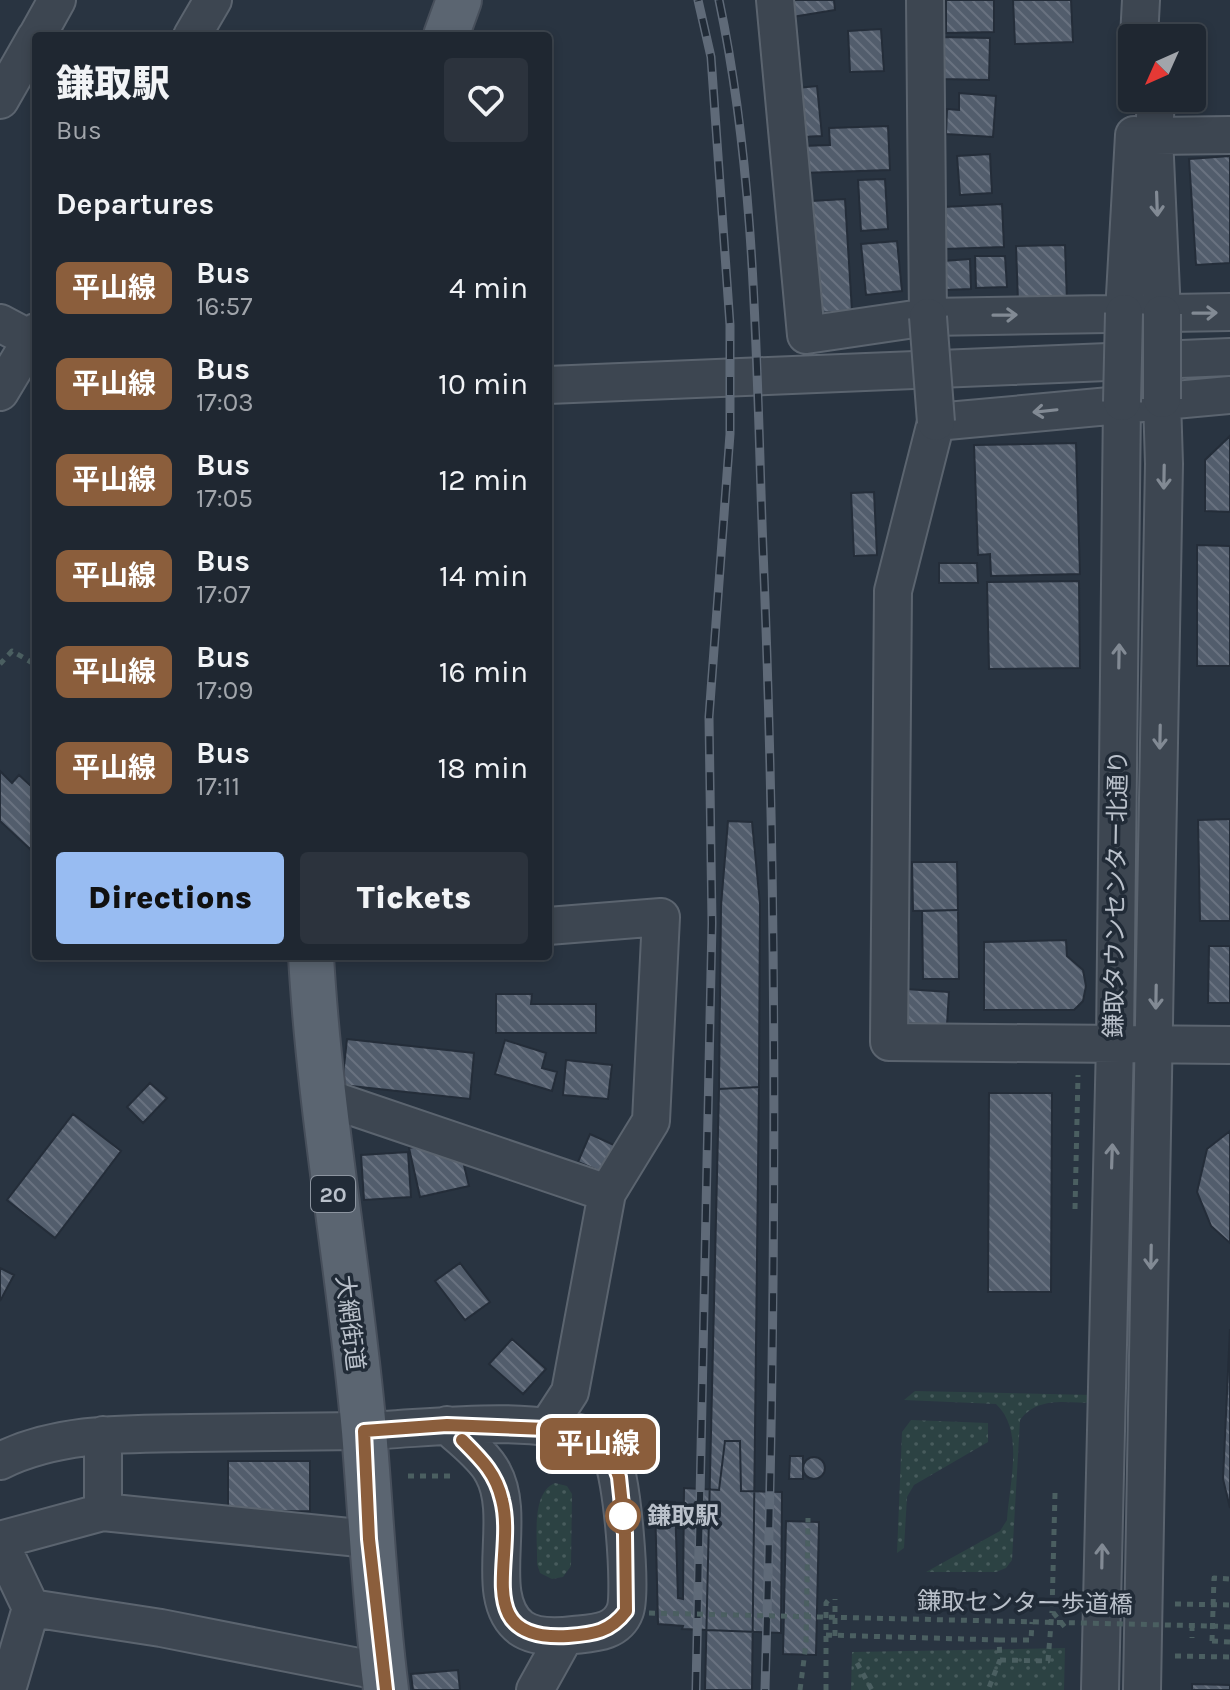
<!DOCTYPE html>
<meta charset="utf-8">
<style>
:root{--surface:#1f2731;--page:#2c333d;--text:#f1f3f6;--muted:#a1a5ab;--line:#3c444d;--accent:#98bcf2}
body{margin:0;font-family:Karla,"Noto Sans JP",sans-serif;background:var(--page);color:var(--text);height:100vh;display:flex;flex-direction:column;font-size:30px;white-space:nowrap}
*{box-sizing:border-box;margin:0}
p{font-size:26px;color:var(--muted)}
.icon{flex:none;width:44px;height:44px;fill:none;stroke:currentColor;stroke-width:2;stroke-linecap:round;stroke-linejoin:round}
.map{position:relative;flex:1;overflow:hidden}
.drawer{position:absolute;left:32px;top:32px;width:520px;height:928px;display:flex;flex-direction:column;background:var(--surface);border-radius:8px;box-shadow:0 4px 12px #0003,0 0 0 2px var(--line)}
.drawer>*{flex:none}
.badge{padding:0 16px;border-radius:12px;font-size:28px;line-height:52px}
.needle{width:52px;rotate:225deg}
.tools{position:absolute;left:1118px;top:24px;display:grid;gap:16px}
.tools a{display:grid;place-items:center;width:88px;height:88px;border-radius:8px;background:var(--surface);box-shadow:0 4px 12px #0003,0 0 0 2px var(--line);font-size:40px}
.map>.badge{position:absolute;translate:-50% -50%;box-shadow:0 0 0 4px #fff}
h2{padding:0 24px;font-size:30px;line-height:72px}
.round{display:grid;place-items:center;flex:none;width:84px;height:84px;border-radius:8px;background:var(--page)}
.headline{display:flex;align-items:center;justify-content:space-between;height:136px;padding:0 24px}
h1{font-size:38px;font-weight:800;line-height:60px}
.primary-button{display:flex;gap:16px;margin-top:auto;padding:16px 24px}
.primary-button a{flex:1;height:92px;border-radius:8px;background:var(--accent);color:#111;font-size:32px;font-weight:800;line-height:92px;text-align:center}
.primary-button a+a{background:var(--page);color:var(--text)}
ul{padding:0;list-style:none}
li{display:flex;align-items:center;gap:24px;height:96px;padding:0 24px}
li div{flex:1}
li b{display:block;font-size:30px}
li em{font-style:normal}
li .badge{min-width:88px;font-weight:700;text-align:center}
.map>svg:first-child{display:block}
.grass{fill:url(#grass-dots)}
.building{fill:url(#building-back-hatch);stroke:#242d39;stroke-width:2}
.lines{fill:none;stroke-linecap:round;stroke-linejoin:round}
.minor-casing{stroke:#5b646f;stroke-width:40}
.major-casing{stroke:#474f5b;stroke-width:48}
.path{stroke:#4b5f61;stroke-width:5;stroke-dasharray:6 6;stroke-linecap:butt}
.minor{stroke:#3d4651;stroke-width:36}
.major{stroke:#5b6571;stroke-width:44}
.rail-casing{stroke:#5f6a78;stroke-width:9}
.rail{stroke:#212b37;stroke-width:6;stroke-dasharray:18;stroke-linecap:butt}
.minor-bridge-casing{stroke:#5b646f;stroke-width:40;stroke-linecap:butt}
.path-bridge{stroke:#4b5f61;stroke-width:5;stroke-dasharray:6 6;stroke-linecap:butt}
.minor-bridge{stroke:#3d4651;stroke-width:36}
.oneway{stroke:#828a94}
.line-casing{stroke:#fff;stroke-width:18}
.line{stroke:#8b5e3c;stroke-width:12}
.stop-dot{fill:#fff;stroke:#8b5e3c;stroke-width:4}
.labels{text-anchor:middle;stroke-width:7;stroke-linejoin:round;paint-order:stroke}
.shield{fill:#212b37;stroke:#8c949f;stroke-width:2}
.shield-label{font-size:22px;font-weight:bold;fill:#bac1cb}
.street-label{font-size:24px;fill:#bac1cb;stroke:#212b37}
.stop-label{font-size:24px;font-weight:bold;fill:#bac1cb;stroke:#212b37;text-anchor:start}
</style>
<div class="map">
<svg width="1230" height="1690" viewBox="0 0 1230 1690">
<defs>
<pattern id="grass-dots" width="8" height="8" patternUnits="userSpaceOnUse" patternTransform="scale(2)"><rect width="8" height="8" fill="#2c4243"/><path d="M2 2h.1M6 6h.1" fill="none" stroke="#485c5d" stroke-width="1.8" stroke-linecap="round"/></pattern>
<pattern id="building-back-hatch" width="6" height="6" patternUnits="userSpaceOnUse" patternTransform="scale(2)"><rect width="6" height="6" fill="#525d6c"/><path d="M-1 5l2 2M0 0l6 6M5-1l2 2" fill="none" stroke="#697280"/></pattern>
</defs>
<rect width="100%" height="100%" fill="#293441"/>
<!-- grass -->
<path class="grass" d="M 915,1391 L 1093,1395 L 1093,1403 C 1066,1403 1038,1396 1020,1420 L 1012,1560 L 1006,1568 L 996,1572 L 926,1572 L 1000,1531 L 1007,1520 C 1009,1484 1025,1431 996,1404 L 904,1400 Z
M 911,1420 L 988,1423 L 988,1442 L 914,1485 L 907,1497 L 904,1548 L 897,1553 L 902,1432 Z
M 555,1483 L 567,1486 L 572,1494 L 571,1566 L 563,1577 L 552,1579 L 540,1573 L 537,1564 C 538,1541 530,1493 555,1483 Z
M 1065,1648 L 1064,1690 L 851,1690 L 852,1652 Z"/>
<!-- building -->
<path class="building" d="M 789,0 L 834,0 L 835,10 L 792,17 Z
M 946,0 L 994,0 L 994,32 L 946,33 Z
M 1013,0 L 1071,0 L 1073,42 L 1015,44 Z
M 881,29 L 884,71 L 850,72 L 848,31 Z
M 941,37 L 990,38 L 989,80 L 941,79 Z
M 817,86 L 822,136 L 801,137 L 797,88 Z
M 959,93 L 996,96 L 993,137 L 946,134 L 947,109 L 959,110 Z
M 888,126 L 890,170 L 802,173 L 801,146 L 830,145 L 829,128 Z
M 990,154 L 992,193 L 960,195 L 957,156 Z
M 1230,156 L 1230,263 L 1196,265 L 1189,159 Z
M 885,179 L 888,229 L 861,231 L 858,180 Z
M 845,199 L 852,311 L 818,313 L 811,201 Z
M 1002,204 L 1004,247 L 945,249 L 943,207 Z
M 897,241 L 902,291 L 866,295 L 861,244 Z
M 1065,245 L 1067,301 L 1018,302 L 1016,246 Z
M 975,256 L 1005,256 L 1007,287 L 976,288 Z
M 970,259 L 971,289 L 944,290 L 942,261 Z
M 1230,436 L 1230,512 L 1205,511 L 1205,460 Z
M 1076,443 L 1080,574 L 991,576 L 990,554 L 978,555 L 974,445 Z
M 874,492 L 877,555 L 854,556 L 851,493 Z
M 1197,545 L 1230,546 L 1230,666 L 1197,666 Z
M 939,563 L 977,563 L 978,583 L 939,583 Z
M 1079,581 L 1080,668 L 989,669 L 987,582 Z
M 0,771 L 12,783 L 19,775 L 36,791 L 36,843 L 30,849 L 0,821 Z
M 1230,819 L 1230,921 L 1200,921 L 1198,820 Z
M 728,821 L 752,822 L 760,904 L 759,1087 L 719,1089 L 721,906 Z
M 912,862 L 957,862 L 958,910 L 913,911 Z
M 958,910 L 959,979 L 923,979 L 922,911 Z
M 1066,940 L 1067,956 L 1083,970 L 1086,986 L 1083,1001 L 1074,1010 L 984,1010 L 984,942 Z
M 1209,946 L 1230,946 L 1230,1003 L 1208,1003 Z
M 906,989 L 949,992 L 947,1025 L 904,1023 Z
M 496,994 L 532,994 L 531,1004 L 596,1004 L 596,1033 L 496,1033 Z
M 347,1039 L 474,1053 L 470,1099 L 342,1085 Z
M 505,1040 L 546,1053 L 542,1068 L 557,1072 L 552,1091 L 495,1074 Z
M 566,1060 L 612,1065 L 608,1099 L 563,1095 Z
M 150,1083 L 167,1098 L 143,1123 L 127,1107 Z
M 759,1087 L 752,1690 L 705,1690 L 719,1089 Z
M 989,1093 L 1052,1093 L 1051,1292 L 988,1292 Z
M 73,1114 L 121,1151 L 55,1238 L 7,1200 Z
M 1230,1131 L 1230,1243 L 1211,1226 L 1197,1192 L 1207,1149 Z
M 590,1134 L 616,1146 L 604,1173 L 578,1162 Z
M 433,1143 L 461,1153 L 469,1186 L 420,1197 L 409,1148 Z
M 408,1152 L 411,1197 L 364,1200 L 361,1155 Z
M 460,1263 L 490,1302 L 465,1320 L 435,1281 Z
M 0,1268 L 14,1275 L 0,1301 Z
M 1230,1329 L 1230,1508 L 1223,1479 Z
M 512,1339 L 546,1369 L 523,1394 L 489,1364 Z
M 725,1441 L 740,1441 L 741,1491 L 782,1492 L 781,1633 L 682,1629 L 683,1626 L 658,1624 L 655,1501 L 675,1502 L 678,1598 L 683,1599 L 684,1488 L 719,1490 Z
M 790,1456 L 803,1456 L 803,1479 L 789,1479 Z
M803 1468a11 11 0 1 1 22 0a11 11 0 1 1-22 0Z
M 228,1461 L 310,1461 L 310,1511 L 228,1512 Z
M 786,1521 L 819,1522 L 816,1655 L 783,1654 Z
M 458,1670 L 460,1690 L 413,1690 L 411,1674 Z
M 1192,1684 L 1230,1685 L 1230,1690 L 1192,1690 Z"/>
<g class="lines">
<!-- minor casing -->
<g class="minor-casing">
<path id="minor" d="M 775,0 L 806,335 L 928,317 L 1230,312
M 925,0 L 928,317
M 37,36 L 57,0
M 192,36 L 213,0
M 1139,38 L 1141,0
M 1156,98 L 1154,136 L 1162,314
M 0,100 L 36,37
M 1154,136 L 1230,135
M 1124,313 L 1134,135
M 0,323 L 32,340
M 548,385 L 1230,357
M 0,392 L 36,332
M 1230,395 L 936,422 L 893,591 L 889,1042 L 1230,1045
M 321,1096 L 607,1193
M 546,1429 L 570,1392 L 607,1193 L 651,1121 L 661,917 L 548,926
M 103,1435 L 103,1512
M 0,1461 C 59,1432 126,1434 190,1433 C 246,1432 303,1432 359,1431 C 429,1429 521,1414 589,1436 C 596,1439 606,1450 611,1456 C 622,1472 632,1593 625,1611 C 617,1633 593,1633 574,1635 C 557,1637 535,1638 521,1628 C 481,1598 518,1518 493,1473 C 484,1455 461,1439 447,1425
M 0,1540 L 103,1512 L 369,1539
M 0,1543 L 31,1608 L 9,1683
M 31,1608 L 161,1628 L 384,1672
M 535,1690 L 565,1636
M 1100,1690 L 1115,1042 L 1122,402
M 1142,1690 L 1164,464 L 1162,399"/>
</g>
<!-- major casing -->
<g class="major-casing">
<path id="major" d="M 446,36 L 459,0
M 311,956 C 320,1115 350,1272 364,1431 C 371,1517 375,1604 386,1690"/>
</g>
<!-- path -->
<path class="path" d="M 0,664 L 12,651 L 36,665
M 1075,1209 L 1078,1075
M 408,1476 L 455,1476
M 1055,1493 L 1052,1611 L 1068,1631
M 1175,1604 L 1230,1605
M 1192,1625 L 1192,1638
M 1212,1626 L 1230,1627
M 826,1635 L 999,1640 L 1000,1660 L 988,1690
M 835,1636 L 835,1599
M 999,1640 L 1031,1640 L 1032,1622
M 1212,1641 L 1230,1642
M 1175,1656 L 1230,1657
M 1000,1660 L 1048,1661 L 1052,1611
M 857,1663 L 872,1690
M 800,1690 L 806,1644 L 808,1518
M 826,1690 L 826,1603 L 830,1598"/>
<!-- minor -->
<use href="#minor" class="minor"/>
<!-- major -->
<use href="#major" class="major"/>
<!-- rail casing -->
<g class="rail-casing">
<path id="rail" d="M 719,0 C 757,180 756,367 763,550 C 779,930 776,1310 765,1690
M 696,1690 L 712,923 L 709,717 L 730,434 L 730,325 L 711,57 L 698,0"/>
</g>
<!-- rail -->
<use href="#rail" class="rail"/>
<!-- minor-bridge casing -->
<g class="minor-bridge-casing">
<path id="minor-bridge" d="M 1162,314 L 1162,399
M 928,317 L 936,422
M 1122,402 L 1124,313"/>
</g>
<!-- path-bridge -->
<path class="path-bridge" d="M 649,1613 L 1212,1626
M 1212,1641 L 1214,1578 L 1230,1579"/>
<!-- minor-bridge -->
<use href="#minor-bridge" class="minor-bridge"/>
</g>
<!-- one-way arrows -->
<defs><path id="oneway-shaft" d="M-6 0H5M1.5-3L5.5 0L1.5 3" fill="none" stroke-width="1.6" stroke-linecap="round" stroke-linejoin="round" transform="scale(2)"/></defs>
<g class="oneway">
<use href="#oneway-shaft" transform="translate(1157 204) rotate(88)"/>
<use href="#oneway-shaft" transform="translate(1205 313) rotate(-1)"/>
<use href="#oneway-shaft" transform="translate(1005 315) rotate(-1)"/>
<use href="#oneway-shaft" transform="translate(1045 411) rotate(174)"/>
<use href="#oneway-shaft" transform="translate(1164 477) rotate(91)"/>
<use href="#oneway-shaft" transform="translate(1119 656) rotate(-89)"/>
<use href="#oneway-shaft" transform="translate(1160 737) rotate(91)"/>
<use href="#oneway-shaft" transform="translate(1156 997) rotate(91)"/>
<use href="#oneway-shaft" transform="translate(1112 1156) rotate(-88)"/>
<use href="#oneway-shaft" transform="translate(1151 1257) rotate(91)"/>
<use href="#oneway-shaft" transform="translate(1102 1556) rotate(-89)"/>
</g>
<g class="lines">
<!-- line casing -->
<g class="line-casing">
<path id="line" d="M 386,1690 L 369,1539 L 364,1431 L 447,1425 L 546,1429 L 592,1437 L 612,1458 L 619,1477 L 625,1534 L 626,1611 C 610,1632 594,1634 568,1636 C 468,1642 517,1557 502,1500 C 496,1473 481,1459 462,1440"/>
</g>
<!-- line -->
<use href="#line" class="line"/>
</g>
<!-- markers -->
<circle class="stop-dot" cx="623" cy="1516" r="16"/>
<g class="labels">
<!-- shield labels -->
<rect class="shield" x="311" y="1176" width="44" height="36" rx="6"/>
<g class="shield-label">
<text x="333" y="1202">20</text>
</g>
<!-- street labels -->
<g class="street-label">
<text transform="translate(1116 894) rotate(-89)" y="8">鎌取タウンセンター北通り</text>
<text transform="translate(350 1323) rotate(83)" y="8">大網街道</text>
<text transform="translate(1025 1603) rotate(1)" y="8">鎌取センター歩道橋</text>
</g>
<!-- stop labels -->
<g class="stop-label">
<text x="647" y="1524">鎌取駅</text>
</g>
</g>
</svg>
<div class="tools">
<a><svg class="needle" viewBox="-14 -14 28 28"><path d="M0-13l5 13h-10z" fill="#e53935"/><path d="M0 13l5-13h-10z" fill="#a1a5ab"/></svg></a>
</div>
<b class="badge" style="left:598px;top:1444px;background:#8b5e3c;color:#fff">平山線</b>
<section class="drawer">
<div class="headline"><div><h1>鎌取駅</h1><p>Bus</p></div><a class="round"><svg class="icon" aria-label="heart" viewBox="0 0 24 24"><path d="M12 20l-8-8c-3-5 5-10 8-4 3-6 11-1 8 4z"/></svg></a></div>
<h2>Departures</h2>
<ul>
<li><span class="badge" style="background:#8b5e3c;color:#fff">平山線</span><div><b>Bus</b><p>16:57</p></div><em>4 min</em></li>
<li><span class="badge" style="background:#8b5e3c;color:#fff">平山線</span><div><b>Bus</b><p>17:03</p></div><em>10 min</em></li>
<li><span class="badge" style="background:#8b5e3c;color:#fff">平山線</span><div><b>Bus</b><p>17:05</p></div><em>12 min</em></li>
<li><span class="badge" style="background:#8b5e3c;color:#fff">平山線</span><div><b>Bus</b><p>17:07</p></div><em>14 min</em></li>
<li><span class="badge" style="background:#8b5e3c;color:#fff">平山線</span><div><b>Bus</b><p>17:09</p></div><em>16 min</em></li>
<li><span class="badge" style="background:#8b5e3c;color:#fff">平山線</span><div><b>Bus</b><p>17:11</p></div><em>18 min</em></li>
</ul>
<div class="primary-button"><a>Directions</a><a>Tickets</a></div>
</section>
</div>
